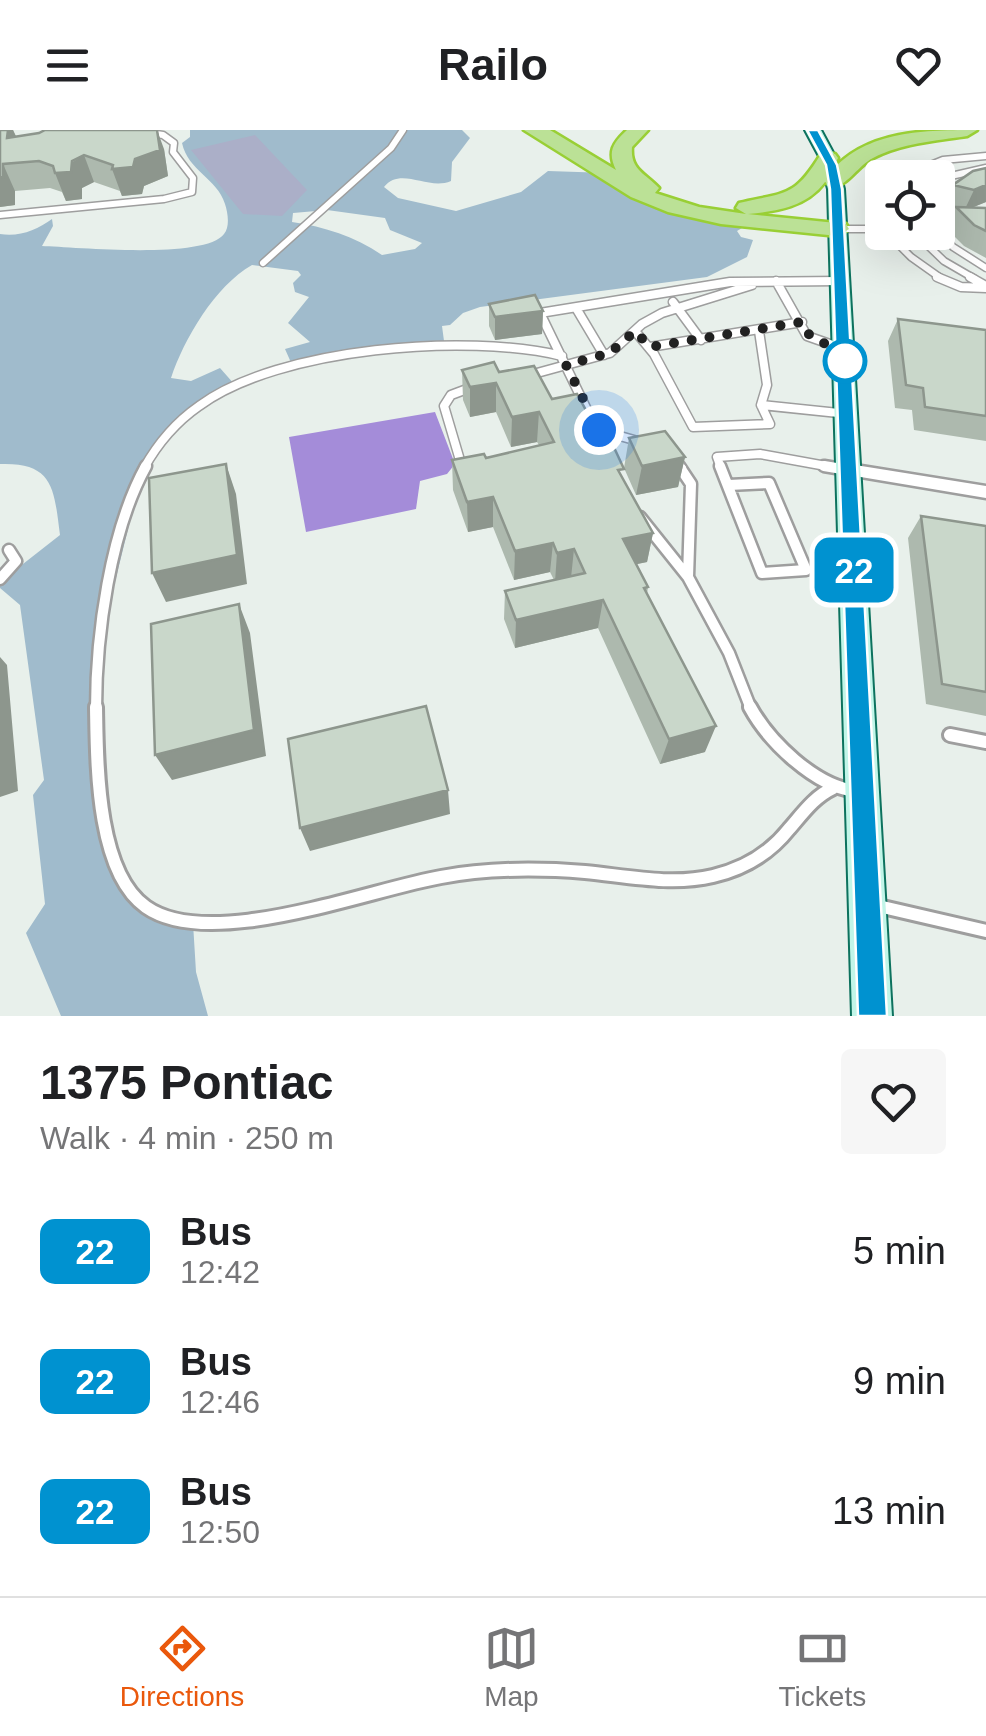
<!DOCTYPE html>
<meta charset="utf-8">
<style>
:root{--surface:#fff;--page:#f6f6f6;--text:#202124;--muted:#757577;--line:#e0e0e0;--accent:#ea580c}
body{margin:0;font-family:Helvetica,sans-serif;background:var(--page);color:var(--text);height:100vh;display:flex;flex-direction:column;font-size:38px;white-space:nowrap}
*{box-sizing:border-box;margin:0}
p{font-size:32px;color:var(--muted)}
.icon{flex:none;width:55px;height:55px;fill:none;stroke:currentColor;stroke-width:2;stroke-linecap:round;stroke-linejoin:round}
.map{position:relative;height:886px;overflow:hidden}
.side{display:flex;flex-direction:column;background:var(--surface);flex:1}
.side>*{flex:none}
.badge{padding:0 20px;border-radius:15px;font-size:35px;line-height:65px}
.controls{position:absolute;left:865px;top:30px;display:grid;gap:20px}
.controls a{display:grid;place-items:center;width:90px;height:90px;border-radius:10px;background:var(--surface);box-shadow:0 10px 40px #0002;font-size:50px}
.you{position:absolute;width:50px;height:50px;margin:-25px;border:8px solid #fff;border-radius:50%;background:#1a73e8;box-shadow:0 0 0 15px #1a73e833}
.map>.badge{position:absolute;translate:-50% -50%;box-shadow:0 0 0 5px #fff}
.round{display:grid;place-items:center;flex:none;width:105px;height:105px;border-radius:10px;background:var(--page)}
.head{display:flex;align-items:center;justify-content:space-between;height:170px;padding:0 40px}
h1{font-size:48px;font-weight:800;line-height:75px}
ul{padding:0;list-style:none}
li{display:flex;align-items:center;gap:30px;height:130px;padding:0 40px}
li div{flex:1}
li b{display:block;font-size:38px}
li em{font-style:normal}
li .badge{min-width:110px;font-weight:700;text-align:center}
header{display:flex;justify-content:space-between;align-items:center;height:130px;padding:0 40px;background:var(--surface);font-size:45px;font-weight:800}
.tab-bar{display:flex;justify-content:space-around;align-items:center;height:140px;border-top:2px solid var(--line);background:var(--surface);font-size:28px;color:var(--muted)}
.tab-bar a{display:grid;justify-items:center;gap:5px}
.tab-bar .on{color:var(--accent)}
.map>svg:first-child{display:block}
.forest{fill:#a0bbcc;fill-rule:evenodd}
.cemetery{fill:#abafc8}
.pitch{fill:#a48cd9}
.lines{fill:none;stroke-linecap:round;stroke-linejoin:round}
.lane-far3-casing{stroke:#9e9e9e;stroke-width:9}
.lane-far2-casing{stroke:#9e9e9e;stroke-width:11}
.lane-far1-casing{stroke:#9e9e9e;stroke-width:15}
.lane-casing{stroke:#9e9e9e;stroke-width:18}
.street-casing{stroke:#9e9e9e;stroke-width:5}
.secondary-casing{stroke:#0d725e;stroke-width:4}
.highway-casing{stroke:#99cf35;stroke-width:5}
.lane-far3{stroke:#fff;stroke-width:6}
.lane-far2{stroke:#fff;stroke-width:8}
.lane-far1{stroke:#fff;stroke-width:10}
.lane{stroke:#fff;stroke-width:12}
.street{fill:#fff;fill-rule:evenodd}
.secondary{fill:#c1f5e8;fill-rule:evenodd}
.highway{fill:#bbe196;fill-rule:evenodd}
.wall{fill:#adb9ae}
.shaded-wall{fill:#8d968d}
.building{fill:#c9d7ca;stroke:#8d968d;stroke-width:2.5}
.line{fill:#0092d0;stroke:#fff;stroke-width:2.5}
.walk{stroke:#212121;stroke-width:10;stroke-dasharray:0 18}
.stop-dot{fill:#fff;stroke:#0092d0;stroke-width:5}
</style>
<header><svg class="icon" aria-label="menu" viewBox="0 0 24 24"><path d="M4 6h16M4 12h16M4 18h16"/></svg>Railo<svg class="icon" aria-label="heart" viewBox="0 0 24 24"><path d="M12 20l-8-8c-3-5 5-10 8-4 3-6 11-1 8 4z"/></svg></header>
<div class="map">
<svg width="986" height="886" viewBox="0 0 986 886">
<rect width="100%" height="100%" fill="#e8f0eb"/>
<!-- forest -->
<path class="forest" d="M 190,0 L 462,0 L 470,8 L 452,32 L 451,51 C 428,61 401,36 384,57 L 398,68 L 456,81 L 521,62 L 548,41 L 608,43 L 630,58 L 747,95 L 737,101 L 741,107 L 753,110 L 747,127 L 707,147 L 480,177 L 463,183 L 450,195 L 442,196 L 444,211 L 298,237 L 293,237 L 285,219 L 310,212 L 288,193 L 309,167 L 295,162 L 293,153 L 301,145 L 298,141 L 252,135 C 215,156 184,209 171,248 L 191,251 L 220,238 L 235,255 L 190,285 L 143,338 L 98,521 L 97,605 L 114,719 L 138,768 L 193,793 L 196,842 L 208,886 L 61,886 L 26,803 L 45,774 L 33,665 L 44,650 L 20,475 L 0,458 L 0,452 L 60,405 C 54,359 54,332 0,334 L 0,104 C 20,107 37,100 52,89 L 53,96 L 42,116 C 74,117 205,130 224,104 C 230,97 228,83 225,74 C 217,48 188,41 182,13 L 190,7 ZM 329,73 L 327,80 L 385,88 L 390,100 L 422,113 L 415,119 L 382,125 C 354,106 325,97 292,92 L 293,83 L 316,81 Z"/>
<!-- cemetery -->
<path class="cemetery" d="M 255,5 L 307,60 L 282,86 L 243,84 L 191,20 Z"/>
<!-- pitch -->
<path class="pitch" d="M 435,282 L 455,334 L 447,344 L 420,351 L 416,379 L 306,402 L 289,307 Z"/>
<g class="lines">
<!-- lane-far3 casing -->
<g class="lane-far3-casing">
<path id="lane-far3" d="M 899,48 L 943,30 L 986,26
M 938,49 L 986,38
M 882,67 L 882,81
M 938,70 L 960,54 L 986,49
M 0,85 L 164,69 L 192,62 L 193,48 L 173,22 L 174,13 L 163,5 L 150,3
M 838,99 L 882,99
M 938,101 L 953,117 L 986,138
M 919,107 L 944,131 L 975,149
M 263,133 L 391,18 L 403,0
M 942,149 L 911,127 L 892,108 L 942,106"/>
</g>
<!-- lane-far2 casing -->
<g class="lane-far2-casing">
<path id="lane-far2" d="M 937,147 L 961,157 L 986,158
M 970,147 L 986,156
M 776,151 L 807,206 L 844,219
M 673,172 L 701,210
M 576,178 L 604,225
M 635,201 L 654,224 L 693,297 L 770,294 L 761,275 L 848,284
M 759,201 L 767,255 L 761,275
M 650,217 L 802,192
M 526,246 L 610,223 L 642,194 L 662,183 L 752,155
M 599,300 L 641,312
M 608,323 L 540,183 L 730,152 L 840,151
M 673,330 L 682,338
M 462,337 L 444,276 L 451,265 L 475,256
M 144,338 C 158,313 176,292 199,276 C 279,217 468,203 562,226
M 721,338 L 717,327 L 760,324 L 837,338"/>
</g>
<!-- lane-far1 casing -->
<g class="lane-far1-casing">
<path id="lane-far1" d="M 679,336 L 691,354 L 688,447 L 729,523 L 751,579
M 720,336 L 762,443 L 806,440 L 769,353 L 729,355
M 824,336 L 848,340
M 640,387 L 688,447
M 0,449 L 16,431 L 9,420
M 96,579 C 96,505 110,401 146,336"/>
</g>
<!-- lane casing -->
<g class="lane-casing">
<path id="lane" d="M 96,577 C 97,632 96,742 146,777 C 210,822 367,760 441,747 C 489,738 536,738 585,742 C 627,746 671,756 713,746 C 743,739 770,723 789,699 C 803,683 814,667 833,658
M 750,577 C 769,612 815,656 855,661
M 950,605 L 986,612
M 874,775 L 986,801"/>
</g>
<!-- street casing -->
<g class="street-casing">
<path id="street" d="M 849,334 L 986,356 L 986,368 L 843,344 L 840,340 L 843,336 Z"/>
</g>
<!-- secondary casing -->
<g class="secondary-casing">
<path id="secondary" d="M 805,0 L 821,0 L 836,28 L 844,59 L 892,886 L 852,886 L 828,59 L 820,28 Z"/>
</g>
<!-- highway casing -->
<g class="highway-casing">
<path id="highway" d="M 524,0 L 550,0 L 616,40 C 607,22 613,13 627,0 L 648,0 L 632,17 C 630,40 645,43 659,58 L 655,63 L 699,77 L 746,84 L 736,78 L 739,73 C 786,62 794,68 821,24 L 835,24 L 838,28 L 831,42 C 866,0 927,0 977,0 L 967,6 C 935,11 902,13 873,28 C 858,36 849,53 835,57 L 825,52 C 806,77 778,81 748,84 L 846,94 L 849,99 L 838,106 L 721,94 L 668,82 L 631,67 Z"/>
</g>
<!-- lane-far3 -->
<use href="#lane-far3" class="lane-far3"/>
<!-- lane-far2 -->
<use href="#lane-far2" class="lane-far2"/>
<!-- lane-far1 -->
<use href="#lane-far1" class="lane-far1"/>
<!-- lane -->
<use href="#lane" class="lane"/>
<!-- street -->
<use href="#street" class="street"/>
<!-- secondary -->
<use href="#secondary" class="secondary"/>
<!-- highway -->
<use href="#highway" class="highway"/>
</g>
<!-- wall -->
<path class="wall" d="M 0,0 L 13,0 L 16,6 L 164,19 L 168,46 L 144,56 L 142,64 L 122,66 L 120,61 L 94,52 L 82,58 L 82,69 L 66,71 L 62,62 L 50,58 L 15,61 L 15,75 L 0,77 Z
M 973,41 L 986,72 L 973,77 L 986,78 L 986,128 L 964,116 L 946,98 L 955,78 L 944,76 L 953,55 Z
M 489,174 L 543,181 L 542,204 L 495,210 L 489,196 Z
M 898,189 L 986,200 L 986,311 L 914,300 L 912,280 L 895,278 L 888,211 Z
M 462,240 L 499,242 L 552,269 L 622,348 L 653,403 L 647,432 L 637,434 L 648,457 L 647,464 L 705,622 L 660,634 L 598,498 L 515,518 L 504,489 L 505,461 L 554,450 L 550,442 L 514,450 L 493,397 L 468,402 L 453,360 L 452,330 L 486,328 L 539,315 L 537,312 L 511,317 L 496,282 L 470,287 L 463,270 Z
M 629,308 L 685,327 L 678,357 L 636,365 L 624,338 Z
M 921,386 L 986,396 L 986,586 L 926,574 L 908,408 Z"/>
<!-- shaded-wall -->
<path class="shaded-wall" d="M 8,0 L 13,0 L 21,18 L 18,34 L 7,8 Z
M 157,0 L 164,19 L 168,46 L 144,56 L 142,64 L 122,66 L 112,39 L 135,29 Z
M 84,25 L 94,52 L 82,58 L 82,69 L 66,71 L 55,43 Z
M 3,34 L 15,61 L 15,75 L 0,77 L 0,48 Z
M 986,55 L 986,72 L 964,81 L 974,60 Z
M 543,181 L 542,204 L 495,210 L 495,187 Z
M 496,253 L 496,282 L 470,287 L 470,257 Z
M 539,282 L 537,312 L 511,317 L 512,287 Z
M 685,327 L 678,357 L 636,365 L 642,336 Z
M 226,334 L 236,364 L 247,454 L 166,472 L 152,443 Z
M 493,367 L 493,397 L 468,402 L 467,372 Z
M 653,403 L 647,432 L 618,438 L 623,409 Z
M 553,413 L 550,442 L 514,450 L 515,421 Z
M 574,419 L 571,448 L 555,452 L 557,423 Z
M 603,470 L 598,498 L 515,518 L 516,490 Z
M 239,474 L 250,503 L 266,626 L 172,650 L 155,625 Z
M 0,527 L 7,535 L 18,661 L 0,667 Z
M 716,596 L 705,622 L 660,634 L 669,609 Z
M 448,660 L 450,684 L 310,721 L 300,698 Z"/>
<!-- building -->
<path class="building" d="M 0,0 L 8,0 L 7,8 L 39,3 L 45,0 L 157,0 L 160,20 L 135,29 L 133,37 L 112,39 L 113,35 L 84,25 L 72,31 L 71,42 L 55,43 L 53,36 L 39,31 L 3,34 L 3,47 L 0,48 Z
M 986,38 L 986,55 L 974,60 L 953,55 L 973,41 Z
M 956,77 L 986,78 L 986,101 L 974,95 Z
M 535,165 L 543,181 L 495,187 L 489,174 Z
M 898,189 L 986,200 L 986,286 L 925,277 L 923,258 L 906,255 Z
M 494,232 L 499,242 L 534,236 L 552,269 L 577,264 L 604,313 L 611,311 L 624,339 L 618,340 L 653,403 L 623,409 L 648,457 L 644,458 L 716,596 L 669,609 L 603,470 L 516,490 L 505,461 L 585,443 L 574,419 L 557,423 L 553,413 L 515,421 L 493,367 L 467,372 L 452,330 L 484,324 L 486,328 L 554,312 L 539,282 L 512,287 L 496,253 L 470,257 L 462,240 Z
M 665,301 L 685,327 L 642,336 L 629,308 Z
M 226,334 L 237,425 L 152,443 L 149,348 Z
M 921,386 L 986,396 L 986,562 L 942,554 Z
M 239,474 L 254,600 L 155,625 L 151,494 Z
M 426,576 L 448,660 L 300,698 L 288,609 Z"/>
<!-- line -->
<path class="line" d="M 807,0 L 818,0 L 837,35 L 842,59 L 887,886 L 858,886 L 830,59 L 826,35 Z"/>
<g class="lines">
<!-- walk -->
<path class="walk" d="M 599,300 L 566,235 L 610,223 L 635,201 L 650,217 L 802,192 C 809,213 825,213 844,219 L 845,231"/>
</g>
<!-- markers -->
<circle class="stop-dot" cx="845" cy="231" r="20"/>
</svg>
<div class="controls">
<a><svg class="icon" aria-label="locate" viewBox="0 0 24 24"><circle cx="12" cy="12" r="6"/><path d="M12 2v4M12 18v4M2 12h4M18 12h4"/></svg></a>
</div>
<div class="you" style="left:599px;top:300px"></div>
<b class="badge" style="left:854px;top:440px;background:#0092d0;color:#fff">22</b>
</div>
<section class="side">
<div class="head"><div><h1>1375 Pontiac</h1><p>Walk · 4 min · 250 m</p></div><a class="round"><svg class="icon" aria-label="heart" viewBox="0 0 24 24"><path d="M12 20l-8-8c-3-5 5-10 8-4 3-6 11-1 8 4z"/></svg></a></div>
<ul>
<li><span class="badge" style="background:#0092d0;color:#fff">22</span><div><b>Bus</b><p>12:42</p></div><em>5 min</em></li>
<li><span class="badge" style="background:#0092d0;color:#fff">22</span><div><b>Bus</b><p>12:46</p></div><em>9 min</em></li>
<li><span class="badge" style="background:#0092d0;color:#fff">22</span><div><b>Bus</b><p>12:50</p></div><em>13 min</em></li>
</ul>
</section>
<nav class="tab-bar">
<a class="on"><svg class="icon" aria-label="directions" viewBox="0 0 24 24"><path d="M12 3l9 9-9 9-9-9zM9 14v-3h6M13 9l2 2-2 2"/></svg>Directions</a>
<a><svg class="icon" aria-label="map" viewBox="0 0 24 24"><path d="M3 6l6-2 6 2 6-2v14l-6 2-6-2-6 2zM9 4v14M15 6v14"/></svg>Map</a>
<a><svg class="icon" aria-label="tickets" viewBox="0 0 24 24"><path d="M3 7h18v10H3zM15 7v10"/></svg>Tickets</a>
</nav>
